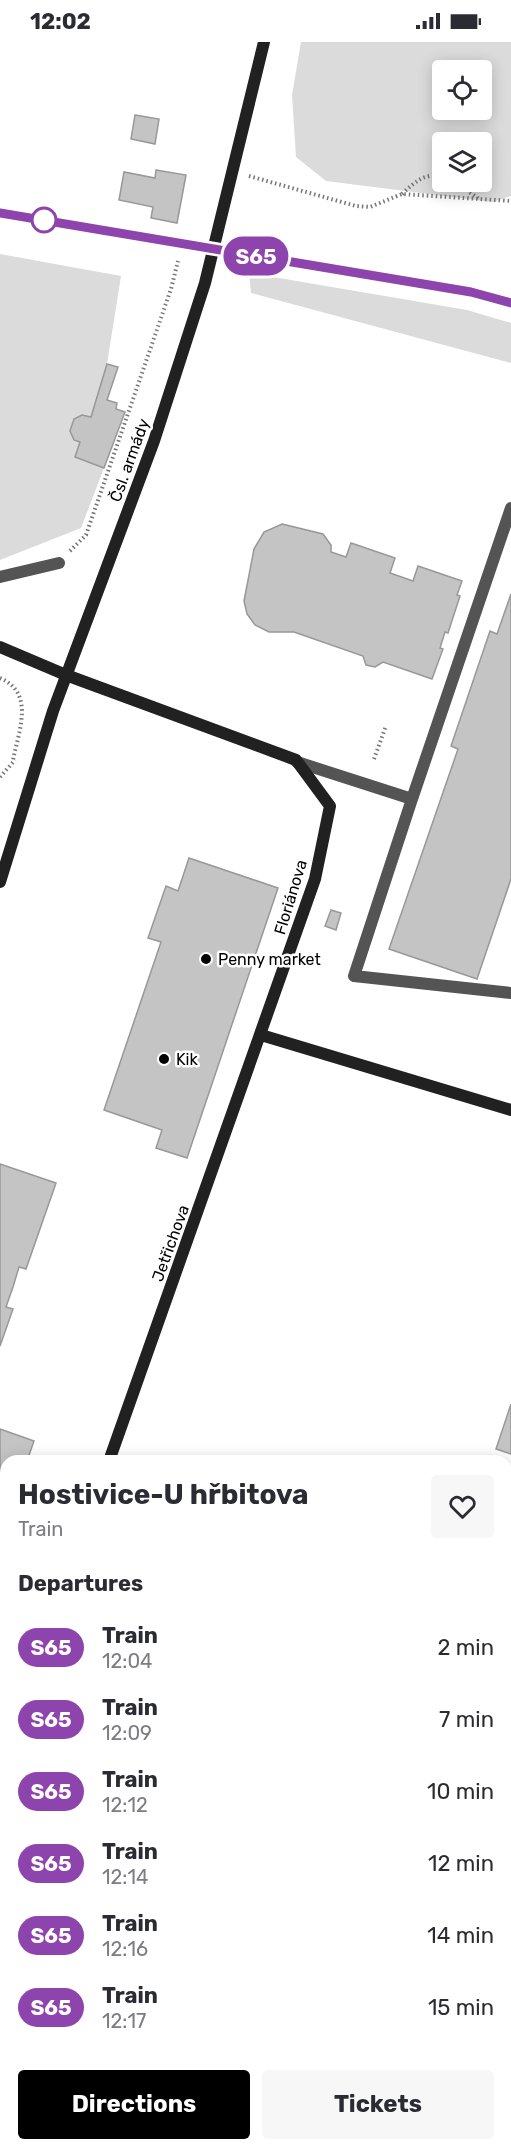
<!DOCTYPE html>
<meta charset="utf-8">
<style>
:root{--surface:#fff;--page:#f7f7f7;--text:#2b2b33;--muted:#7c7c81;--accent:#000}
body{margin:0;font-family:Rubik,sans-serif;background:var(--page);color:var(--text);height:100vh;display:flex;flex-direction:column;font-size:22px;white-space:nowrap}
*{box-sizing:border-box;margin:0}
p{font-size:20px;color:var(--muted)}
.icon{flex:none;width:33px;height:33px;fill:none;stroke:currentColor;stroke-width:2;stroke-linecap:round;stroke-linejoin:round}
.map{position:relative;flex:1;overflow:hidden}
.drawer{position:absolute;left:0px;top:1413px;width:512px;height:696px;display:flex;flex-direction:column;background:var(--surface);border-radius:18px 18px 0 0;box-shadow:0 3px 15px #0003}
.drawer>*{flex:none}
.badge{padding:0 12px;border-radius:20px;font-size:21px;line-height:39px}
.controls{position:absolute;left:432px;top:18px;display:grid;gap:12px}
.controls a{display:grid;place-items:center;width:60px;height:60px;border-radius:6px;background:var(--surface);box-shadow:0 3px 15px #0003;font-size:30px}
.map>.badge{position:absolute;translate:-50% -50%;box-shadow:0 0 0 3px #fff}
h2{padding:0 18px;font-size:22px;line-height:54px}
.round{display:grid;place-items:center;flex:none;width:63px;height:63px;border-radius:6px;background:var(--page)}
.summary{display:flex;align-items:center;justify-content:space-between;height:102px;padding:0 18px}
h1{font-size:28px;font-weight:700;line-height:45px}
.action{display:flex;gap:12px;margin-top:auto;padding:12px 18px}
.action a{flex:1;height:69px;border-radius:6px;background:var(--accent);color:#fff;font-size:24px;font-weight:700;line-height:69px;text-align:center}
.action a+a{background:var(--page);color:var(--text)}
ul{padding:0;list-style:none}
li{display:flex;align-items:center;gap:18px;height:72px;padding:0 18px}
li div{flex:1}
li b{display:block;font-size:22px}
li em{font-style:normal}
li .badge{min-width:66px;font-weight:700;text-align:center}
.status{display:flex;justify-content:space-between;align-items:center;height:42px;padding:0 30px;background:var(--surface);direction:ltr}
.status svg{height:16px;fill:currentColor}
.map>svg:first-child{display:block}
.green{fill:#dbdbdb;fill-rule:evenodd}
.building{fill:#c4c4c4;stroke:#989898;stroke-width:1.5}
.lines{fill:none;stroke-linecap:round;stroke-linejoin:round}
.path{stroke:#767676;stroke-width:4;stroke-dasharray:1.5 3;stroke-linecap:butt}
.lane{stroke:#545454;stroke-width:12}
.secondary{stroke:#212121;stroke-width:12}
.rail-casing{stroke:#000;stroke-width:7}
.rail{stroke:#fff;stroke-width:4.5;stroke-dasharray:14;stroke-linecap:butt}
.line-casing{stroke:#fff;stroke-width:14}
.line{stroke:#8e44ad;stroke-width:9}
.stop-dot{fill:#fff;stroke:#8e44ad;stroke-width:3}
.poi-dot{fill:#000;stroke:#fff;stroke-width:2}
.labels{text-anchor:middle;stroke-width:5;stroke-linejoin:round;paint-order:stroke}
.street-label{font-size:16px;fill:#000;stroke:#fff}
.poi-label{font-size:16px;fill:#000;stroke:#fff;text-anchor:start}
</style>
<div class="status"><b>12:02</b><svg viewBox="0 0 49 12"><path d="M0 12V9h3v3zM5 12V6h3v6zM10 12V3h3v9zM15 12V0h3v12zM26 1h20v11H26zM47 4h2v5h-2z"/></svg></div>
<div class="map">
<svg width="511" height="2109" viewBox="0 0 511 2109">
<rect width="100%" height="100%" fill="#fff"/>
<!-- green -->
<path class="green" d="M 301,0 L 511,0 L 511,154 L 493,160 L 326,139 L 296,115 L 292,53 ZM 482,28 L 482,68 L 442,68 L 442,28 ZM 482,100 L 482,140 L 442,140 L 442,100 Z
M 0,212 L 121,234 L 107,322 L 91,375 L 82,373 L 74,377 L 70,389 L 74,398 L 80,400 L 76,416 L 104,426 L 81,486 L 0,518 Z
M 249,231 L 467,268 L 511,281 L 511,321 L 251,251 Z
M 506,1601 L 511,1602 L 511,1809 L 506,1859 Z
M 52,2103 L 430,2103 L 429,2109 L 52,2109 Z"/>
<!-- building -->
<path class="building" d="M 135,73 L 159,77 L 155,102 L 131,97 Z
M 156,128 L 186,133 L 177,181 L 151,176 L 153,165 L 119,158 L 124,130 L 155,136 Z
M 107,322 L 118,325 L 107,358 L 117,361 L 116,367 L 125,370 L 104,426 L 75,415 L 80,400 L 74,398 L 70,389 L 74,377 L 82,373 L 91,375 Z
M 282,482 L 323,492 L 331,503 L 331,510 L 346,515 L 351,501 L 395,516 L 390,531 L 413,539 L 418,524 L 462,539 L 457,553 L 460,554 L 448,591 L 445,590 L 440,606 L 443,607 L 432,637 L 383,620 L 375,625 L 366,623 L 363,614 L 294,590 L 269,590 L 255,583 L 247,572 L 244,559 L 254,507 L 264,490 Z
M 511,552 L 511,837 L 477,937 L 389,907 L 458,707 L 451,704 L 490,589 L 497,592 Z
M 189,816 L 278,846 L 187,1116 L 156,1106 L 162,1088 L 104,1068 L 161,900 L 148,896 L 166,844 L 178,849 Z
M 331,868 L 341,871 L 336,888 L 325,884 Z
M 0,1122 L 56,1141 L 26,1227 L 19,1225 L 13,1245 L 6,1265 L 13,1267 L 0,1304 Z
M 511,1362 L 511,1412 L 496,1407 Z
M 0,1387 L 34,1399 L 27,1419 L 6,1419 L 4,1484 L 0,1483 Z
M 0,1877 L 6,1877 L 6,1924 L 0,1923 Z
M 0,2106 L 21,2109 L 0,2109 Z"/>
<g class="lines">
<!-- path -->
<path class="path" d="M 249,134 L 356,164 L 370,165 L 402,152 L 511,159
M 455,140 L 479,157
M 402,152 C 415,140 424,131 442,134
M 70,509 L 86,493 L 171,247 L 178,219
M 0,636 C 35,651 19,688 13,718
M 374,717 L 386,684
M 0,735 L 15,718"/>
<!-- lane -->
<path class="lane" d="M 0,535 L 59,521
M 297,720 L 412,757 L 511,466
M 412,757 L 354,934 L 511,951"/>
<!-- secondary -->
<path class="secondary" d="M 0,605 L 66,633 L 296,718 L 330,764 L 315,837 L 109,1419
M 0,840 L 53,669 L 154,399 L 205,241 L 264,0
M 261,993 L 511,1068"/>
<!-- rail casing -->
<g class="rail-casing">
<path id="rail" d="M 0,171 L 471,250 L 511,261"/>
</g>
<!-- rail -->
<use href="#rail" class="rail"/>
</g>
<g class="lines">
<!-- line casing -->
<g class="line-casing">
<path id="line" d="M 0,171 L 471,250 L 511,261"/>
</g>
<!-- line -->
<use href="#line" class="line"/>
</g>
<!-- markers -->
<circle class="stop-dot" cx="44" cy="178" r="12"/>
<g class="poi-dot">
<circle cx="206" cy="917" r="6"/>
<circle cx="164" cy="1017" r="6"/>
</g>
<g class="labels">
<!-- street labels -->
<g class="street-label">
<text transform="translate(129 418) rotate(-70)" y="6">Čsl. armády</text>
<text transform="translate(290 855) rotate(-73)" y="6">Floriánova</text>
<text transform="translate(170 1201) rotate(-70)" y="6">Jetřichova</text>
</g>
<!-- poi labels -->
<g class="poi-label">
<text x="218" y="923">Penny market</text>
<text x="176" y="1023">Kik</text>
</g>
</g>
</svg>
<div class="controls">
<a><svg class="icon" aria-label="locate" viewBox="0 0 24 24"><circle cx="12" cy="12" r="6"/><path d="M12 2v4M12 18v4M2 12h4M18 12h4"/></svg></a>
<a><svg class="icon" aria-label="layers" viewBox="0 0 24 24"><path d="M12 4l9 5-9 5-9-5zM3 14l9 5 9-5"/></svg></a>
</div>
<b class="badge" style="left:256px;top:214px;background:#8e44ad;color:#fff">S65</b>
<section class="drawer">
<div class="summary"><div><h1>Hostivice-U hřbitova</h1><p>Train</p></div><a class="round"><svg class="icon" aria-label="heart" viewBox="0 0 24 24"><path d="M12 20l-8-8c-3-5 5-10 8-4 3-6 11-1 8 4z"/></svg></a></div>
<h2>Departures</h2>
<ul>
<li><span class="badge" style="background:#8e44ad;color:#fff">S65</span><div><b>Train</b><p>12:04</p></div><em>2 min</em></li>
<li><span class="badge" style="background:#8e44ad;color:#fff">S65</span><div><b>Train</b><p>12:09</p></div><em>7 min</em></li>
<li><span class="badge" style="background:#8e44ad;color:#fff">S65</span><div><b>Train</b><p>12:12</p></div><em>10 min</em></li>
<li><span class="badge" style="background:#8e44ad;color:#fff">S65</span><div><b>Train</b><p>12:14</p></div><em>12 min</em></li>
<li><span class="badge" style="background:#8e44ad;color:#fff">S65</span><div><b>Train</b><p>12:16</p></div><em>14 min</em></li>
<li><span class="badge" style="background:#8e44ad;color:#fff">S65</span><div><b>Train</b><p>12:17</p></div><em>15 min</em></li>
</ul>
<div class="action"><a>Directions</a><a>Tickets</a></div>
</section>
</div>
